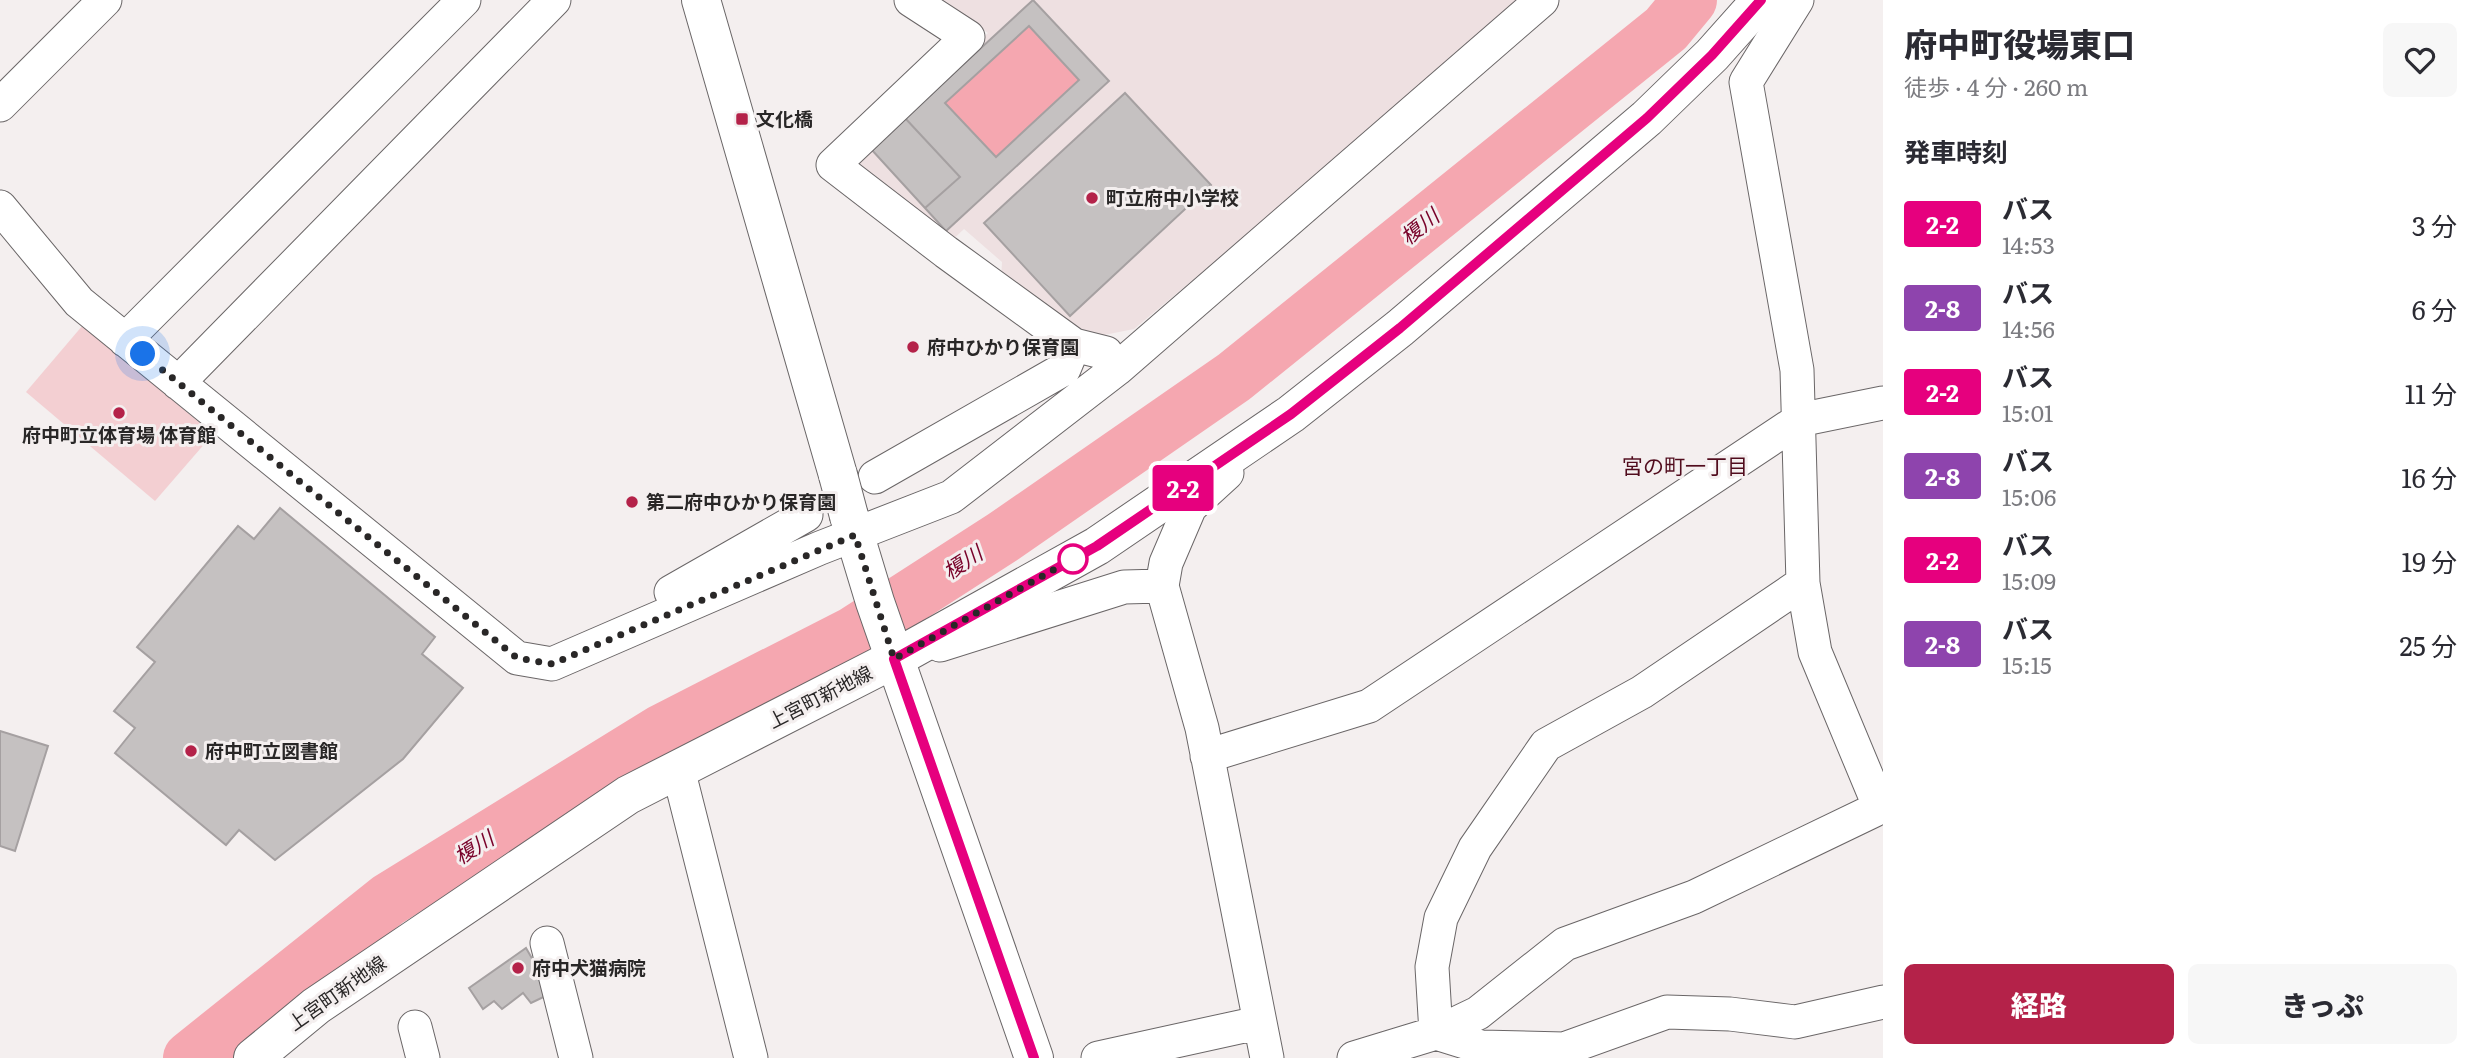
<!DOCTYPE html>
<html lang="ja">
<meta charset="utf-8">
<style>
:root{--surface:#fff;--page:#f7f7f7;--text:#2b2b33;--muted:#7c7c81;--accent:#b42249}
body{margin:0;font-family:Literata,"Noto Sans JP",serif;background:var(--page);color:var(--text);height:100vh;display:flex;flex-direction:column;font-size:26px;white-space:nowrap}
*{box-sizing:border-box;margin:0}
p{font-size:23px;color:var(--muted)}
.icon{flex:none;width:38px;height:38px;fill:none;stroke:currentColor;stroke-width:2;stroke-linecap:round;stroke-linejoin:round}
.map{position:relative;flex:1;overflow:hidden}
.side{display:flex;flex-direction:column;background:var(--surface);width:595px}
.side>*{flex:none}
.badge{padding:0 14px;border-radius:5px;font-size:24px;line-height:46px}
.you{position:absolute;width:35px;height:35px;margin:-18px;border:5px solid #fff;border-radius:50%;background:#1a73e8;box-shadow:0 0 0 10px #1a73e833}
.map>.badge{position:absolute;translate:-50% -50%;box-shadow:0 0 0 4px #fff}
h2{padding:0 21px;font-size:26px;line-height:63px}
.round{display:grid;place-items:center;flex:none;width:74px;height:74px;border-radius:10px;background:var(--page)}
.head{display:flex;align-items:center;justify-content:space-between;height:119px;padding:0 21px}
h1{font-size:33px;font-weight:800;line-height:52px}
.primary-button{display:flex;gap:14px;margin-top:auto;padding:14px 21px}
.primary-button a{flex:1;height:80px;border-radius:10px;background:var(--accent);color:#fff;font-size:28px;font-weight:800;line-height:80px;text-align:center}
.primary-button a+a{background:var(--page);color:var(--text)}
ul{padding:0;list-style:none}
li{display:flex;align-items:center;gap:21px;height:84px;padding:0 21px}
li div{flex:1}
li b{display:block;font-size:26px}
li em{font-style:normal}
li .badge{min-width:77px;font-weight:700;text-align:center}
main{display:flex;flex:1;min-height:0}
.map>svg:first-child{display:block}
.built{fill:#eee0e1}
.green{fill:#f3cfd2}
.water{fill:#f5a7b0}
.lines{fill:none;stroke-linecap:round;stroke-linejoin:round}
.river{stroke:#f5a7b0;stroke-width:54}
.building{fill:#c5c1c1;stroke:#a5a0a1;stroke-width:2;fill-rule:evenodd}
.minor-casing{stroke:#6a6667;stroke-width:35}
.tertiary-casing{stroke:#6a6667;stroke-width:40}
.secondary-casing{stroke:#6a6667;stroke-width:40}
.minor{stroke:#fff;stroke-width:33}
.tertiary{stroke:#fff;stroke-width:38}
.secondary{stroke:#fff;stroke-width:38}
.tertiary-bridge-casing{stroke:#6a6667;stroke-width:40;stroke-linecap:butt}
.tertiary-bridge{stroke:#fff;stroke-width:38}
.line-casing{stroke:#fff;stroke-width:16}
.line{stroke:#e6007e;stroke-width:10}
.walk{stroke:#292727;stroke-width:7;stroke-dasharray:0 12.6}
.poi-dot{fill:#b42249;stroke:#f4efef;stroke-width:2.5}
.stop-dot{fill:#fff;stroke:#e6007e;stroke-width:3.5}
.labels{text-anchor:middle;stroke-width:6;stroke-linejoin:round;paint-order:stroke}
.poi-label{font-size:19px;font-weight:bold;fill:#292727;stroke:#f4efef;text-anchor:start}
.street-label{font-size:19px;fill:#292727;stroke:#f4efef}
.water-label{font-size:21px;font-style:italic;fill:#79022a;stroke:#f4efef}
.neighbourhood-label{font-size:21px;fill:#510c1d;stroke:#f4efef}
</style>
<main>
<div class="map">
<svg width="1883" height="1058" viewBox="0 0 1883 1058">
<rect width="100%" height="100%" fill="#f4efef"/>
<!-- built -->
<path class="built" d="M 939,0 L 1529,0 L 1134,329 L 1084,339 L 1001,281 L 1002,262 L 964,229 L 947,245 L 857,166 L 856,152 L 988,33 Z"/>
<!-- green -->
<path class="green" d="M 83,325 L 213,434 L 155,501 L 26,392 Z"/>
<!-- water -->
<path class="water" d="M 1029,26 L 1079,80 L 996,157 L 945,103 Z"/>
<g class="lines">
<!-- river -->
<path class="river" d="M 190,1058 L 388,900 L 662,731 L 854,633 L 1003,537 L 1234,377 L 1666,29 L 1690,0"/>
</g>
<!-- building -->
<path class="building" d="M 1033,0 L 1109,81 L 946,231 L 925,208 L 960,177 L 905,118 ZM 1029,26 L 1079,80 L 996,157 L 945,103 Z
M 1125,93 L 1211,185 L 1070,316 L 984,223 Z
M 905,118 L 960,177 L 925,208 L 871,149 Z
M 280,508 L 435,637 L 422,654 L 463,688 L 403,759 L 275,860 L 239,830 L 226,845 L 115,753 L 135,728 L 114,711 L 155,662 L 137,647 L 238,526 L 254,539 Z
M 0,731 L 48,746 L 15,851 L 0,846 Z
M 526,948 L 552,993 L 531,1003 L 523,993 L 502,1009 L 494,1001 L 483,1009 L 469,988 Z"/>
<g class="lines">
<!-- minor casing -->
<g class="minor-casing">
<path id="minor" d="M 1797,0 L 1746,82 L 1797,370 L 1803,583 L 1815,652 L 1880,808
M 0,105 L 105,0
M 0,207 L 79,302 L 517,658 L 552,664 L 820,548 L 951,497 L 1117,369 L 1106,353 L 1074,345
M 125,340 L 464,0
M 1117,369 L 1542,0
M 178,383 L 554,0
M 1227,473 L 1190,507 L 1166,563 L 1162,586 L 1202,728 L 1267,1058
M 875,477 L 1064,369 L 1074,345 L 946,252 L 833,165 L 968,37 L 911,0
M 671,592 L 806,515
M 940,645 L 1124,587 L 1162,586
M 1207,756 L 1369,706 L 1799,420 L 1883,403
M 678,769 L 751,1058
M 547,943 L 576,1058
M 415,1027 L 423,1058
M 1436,1033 L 1432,967 L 1441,918 L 1475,848 L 1546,745 L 1642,692 L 1803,583
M 1436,1033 L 1481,1047 L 1564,1049 L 1667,1012 L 1730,1014 L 1795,1022 L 1883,1002
M 1098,1058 L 1258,1023
M 1354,1058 L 1436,1033 L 1478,1013 L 1565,944 L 1694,897 L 1883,806"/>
</g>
<!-- tertiary casing -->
<g class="tertiary-casing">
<path id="tertiary" d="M 701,0 L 838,475
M 849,516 L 875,602 L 1034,1058"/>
</g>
<!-- secondary casing -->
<g class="secondary-casing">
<path id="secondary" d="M 253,1058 L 316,1006 L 628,795 L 894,659 L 1097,546 L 1291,414 L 1400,328 L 1647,118 L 1712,55 L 1761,0"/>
</g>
<!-- minor -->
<use href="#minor" class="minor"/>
<!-- tertiary -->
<use href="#tertiary" class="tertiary"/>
<!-- secondary -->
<use href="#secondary" class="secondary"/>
<!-- tertiary-bridge casing -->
<g class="tertiary-bridge-casing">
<path id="tertiary-bridge" d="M 838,475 L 849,516"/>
</g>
<!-- tertiary-bridge -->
<use href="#tertiary-bridge" class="tertiary-bridge"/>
</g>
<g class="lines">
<!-- line casing -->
<g class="line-casing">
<path id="line" d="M 1034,1058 L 894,659 L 1097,546 L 1291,414 L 1400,328 L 1647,118 L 1712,55 L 1761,0"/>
</g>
<!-- line -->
<use href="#line" class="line"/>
<!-- walk -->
<path class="walk" d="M 143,354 L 517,658 L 552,664 L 855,535 L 894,659 L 1073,559"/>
</g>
<!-- markers -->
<g class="poi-dot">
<rect x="735" y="112" width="14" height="14" rx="3.5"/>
<circle cx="1092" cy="198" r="7"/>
<circle cx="913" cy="347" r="7"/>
<circle cx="119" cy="413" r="7"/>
<circle cx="632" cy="502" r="7"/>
<circle cx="191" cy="751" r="7"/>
<circle cx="518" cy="968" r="7"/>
</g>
<circle class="stop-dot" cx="1073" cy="559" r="14"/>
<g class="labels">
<!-- poi labels -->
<g class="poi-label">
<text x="756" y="126">文化橋</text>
<text x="1106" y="205">町立府中小学校</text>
<text x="927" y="354">府中ひかり保育園</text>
<text x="119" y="442" text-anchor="middle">府中町立体育場 体育館</text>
<text x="646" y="509">第二府中ひかり保育園</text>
<text x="205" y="758">府中町立図書館</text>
<text x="532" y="975">府中犬猫病院</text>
</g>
<!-- street labels -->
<g class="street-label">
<text transform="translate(820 697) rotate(-27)" y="7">上宮町新地線</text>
<text transform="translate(337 993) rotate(-35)" y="7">上宮町新地線</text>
</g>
<!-- water labels -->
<g class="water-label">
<text transform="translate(1420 227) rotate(-39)" y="7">榎川</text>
<text transform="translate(963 563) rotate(-33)" y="7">榎川</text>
<text transform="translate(474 848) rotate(-32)" y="7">榎川</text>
</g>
<!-- neighbourhood labels -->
<g class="neighbourhood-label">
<text x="1685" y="474">宮の町一丁目</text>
</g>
</g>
</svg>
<div class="you" style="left:143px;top:354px"></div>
<b class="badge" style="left:1183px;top:488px;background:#e6007e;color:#fff">2-2</b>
</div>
<section class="side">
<div class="head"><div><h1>府中町役場東口</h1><p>徒歩 · 4 分 · 260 m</p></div><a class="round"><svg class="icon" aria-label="heart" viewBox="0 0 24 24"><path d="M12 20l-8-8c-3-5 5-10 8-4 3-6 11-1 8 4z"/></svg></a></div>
<h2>発車時刻</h2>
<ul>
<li><span class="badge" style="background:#e6007e;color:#fff">2-2</span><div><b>バス</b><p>14:53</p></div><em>3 分</em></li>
<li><span class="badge" style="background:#8e44ad;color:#fff">2-8</span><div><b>バス</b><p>14:56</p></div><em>6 分</em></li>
<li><span class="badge" style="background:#e6007e;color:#fff">2-2</span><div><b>バス</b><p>15:01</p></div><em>11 分</em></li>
<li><span class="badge" style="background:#8e44ad;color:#fff">2-8</span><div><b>バス</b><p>15:06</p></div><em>16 分</em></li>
<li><span class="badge" style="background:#e6007e;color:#fff">2-2</span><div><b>バス</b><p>15:09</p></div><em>19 分</em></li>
<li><span class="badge" style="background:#8e44ad;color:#fff">2-8</span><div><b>バス</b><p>15:15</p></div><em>25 分</em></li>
</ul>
<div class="primary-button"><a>経路</a><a>きっぷ</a></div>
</section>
</main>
